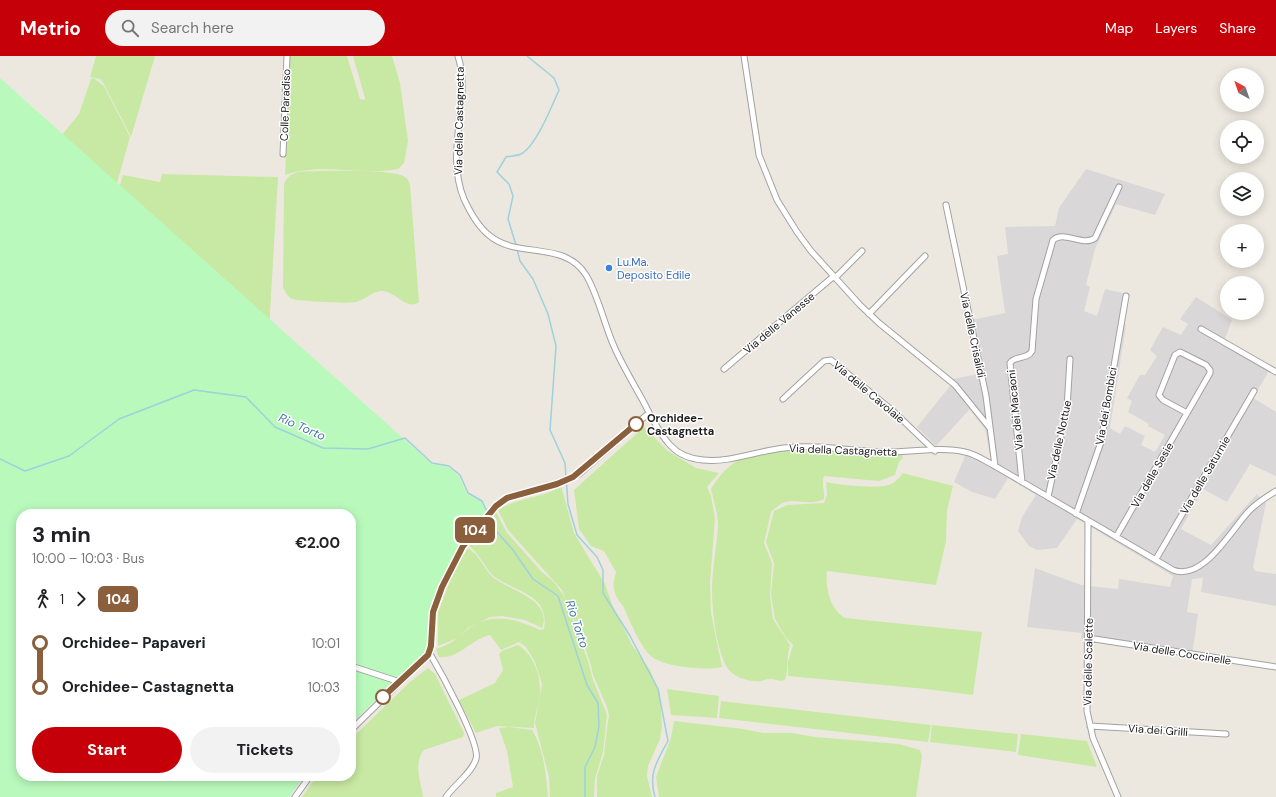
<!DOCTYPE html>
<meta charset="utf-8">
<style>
:root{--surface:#fff;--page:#f2f2f2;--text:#202124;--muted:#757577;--accent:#c50008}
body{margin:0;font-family:"DM Sans",sans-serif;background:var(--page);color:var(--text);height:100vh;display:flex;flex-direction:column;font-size:15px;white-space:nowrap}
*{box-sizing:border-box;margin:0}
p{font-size:13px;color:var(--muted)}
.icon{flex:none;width:22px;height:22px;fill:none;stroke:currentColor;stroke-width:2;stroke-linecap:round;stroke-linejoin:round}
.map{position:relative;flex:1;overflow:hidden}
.details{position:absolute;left:16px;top:453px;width:340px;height:272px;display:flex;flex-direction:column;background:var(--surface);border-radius:16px;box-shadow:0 2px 10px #0003}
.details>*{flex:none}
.badge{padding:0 8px;border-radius:6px;font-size:14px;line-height:26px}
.needle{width:26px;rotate:320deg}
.tools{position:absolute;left:1220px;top:12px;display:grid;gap:8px}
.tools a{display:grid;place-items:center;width:44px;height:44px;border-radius:50%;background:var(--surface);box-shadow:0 2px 10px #0003;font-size:20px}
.map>.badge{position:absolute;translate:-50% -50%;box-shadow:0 0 0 2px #fff}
.legs{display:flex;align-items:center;gap:6px;height:44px;padding:0 16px;font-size:13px}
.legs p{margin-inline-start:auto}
.summary{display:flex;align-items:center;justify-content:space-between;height:68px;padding:0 16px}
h1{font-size:22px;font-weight:700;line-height:30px}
.cta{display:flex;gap:8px;margin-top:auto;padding:8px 16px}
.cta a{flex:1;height:46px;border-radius:24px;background:var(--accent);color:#fff;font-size:16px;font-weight:700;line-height:46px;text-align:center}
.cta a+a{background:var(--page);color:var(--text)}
ul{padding:0 16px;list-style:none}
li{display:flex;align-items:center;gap:14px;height:44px;font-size:15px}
li i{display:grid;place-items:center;width:6px;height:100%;margin:0 5px;background:currentColor}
li i::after{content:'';width:10px;height:10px;margin:-5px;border:3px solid;border-radius:50%;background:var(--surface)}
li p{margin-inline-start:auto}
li:first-child i{background:linear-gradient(#0000 50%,currentColor 0)}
li:last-child i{background:linear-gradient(currentColor 50%,#0000 0)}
header{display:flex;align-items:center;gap:24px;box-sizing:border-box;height:56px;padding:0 20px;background:var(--accent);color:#fff}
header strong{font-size:19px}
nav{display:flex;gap:22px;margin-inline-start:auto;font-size:14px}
.search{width:280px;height:36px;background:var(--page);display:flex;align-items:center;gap:10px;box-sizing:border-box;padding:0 14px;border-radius:22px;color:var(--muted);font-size:15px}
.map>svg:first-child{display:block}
.residential{fill:#d9d7d7}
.grass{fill:#c8e9a3}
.park{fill:#b9fabc}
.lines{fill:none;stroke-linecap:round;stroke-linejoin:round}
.stream{stroke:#9ed1dc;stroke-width:1.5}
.minor-casing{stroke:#a2a2a2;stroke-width:7}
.minor{stroke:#fff;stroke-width:5}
.line-1-casing{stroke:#fff;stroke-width:9}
.line-1{stroke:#8b5e3c;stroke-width:6}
.shop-dot{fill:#3f7fe0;stroke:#fff;stroke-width:1.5}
.stop-1-dot{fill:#fff;stroke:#8b5e3c;stroke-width:2}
.labels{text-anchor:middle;stroke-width:3;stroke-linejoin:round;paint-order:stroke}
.street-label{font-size:11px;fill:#1b1b1b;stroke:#fff}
.shop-label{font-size:11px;fill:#366cbe;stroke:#fff;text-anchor:start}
.stop-label{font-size:11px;font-weight:bold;fill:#1b1b1b;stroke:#fff;text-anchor:start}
.water-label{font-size:12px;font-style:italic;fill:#4478a2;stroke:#fff}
</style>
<header>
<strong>Metrio</strong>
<div class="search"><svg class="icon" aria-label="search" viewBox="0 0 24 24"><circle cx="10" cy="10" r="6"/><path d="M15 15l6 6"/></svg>Search here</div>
<nav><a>Map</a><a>Layers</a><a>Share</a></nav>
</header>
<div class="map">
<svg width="1276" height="741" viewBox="0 0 1276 741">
<rect width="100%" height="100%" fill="#ede8df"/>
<!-- residential -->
<path class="residential" d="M 1086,113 L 1165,138 L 1155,159 L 1116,148 L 1095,193 L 1086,229 L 1090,231 L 1084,255 L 1097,260 L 1105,233 L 1130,239 L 1122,265 L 1126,269 L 1110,372 L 1120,378 L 1125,370 L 1145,380 L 1141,389 L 1155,396 L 1165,379 L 1148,370 L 1149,368 L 1128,356 L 1132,345 L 1127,342 L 1140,319 L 1145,319 L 1157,300 L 1150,294 L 1163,271 L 1181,279 L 1188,268 L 1180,263 L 1196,241 L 1232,264 L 1224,285 L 1270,313 L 1253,342 L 1276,356 L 1276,420 L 1250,408 L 1227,446 L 1203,433 L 1181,473 L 1211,489 L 1257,438 L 1266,447 L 1253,511 L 1255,515 L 1276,518 L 1276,550 L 1201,536 L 1203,522 L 1192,523 L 1187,556 L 1198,558 L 1192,599 L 1081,583 L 1082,577 L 1027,571 L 1035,512 L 1081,529 L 1118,533 L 1119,523 L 1170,531 L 1173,520 L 1077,463 L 1057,492 L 1037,494 L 1029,490 L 1018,475 L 1022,461 L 1036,439 L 1008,422 L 995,443 L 972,436 L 954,426 L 968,393 L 991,404 L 985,373 L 970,353 L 936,390 L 917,371 L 950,330 L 953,323 L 978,318 L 967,265 L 1005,257 L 997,200 L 1008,198 L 1005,171 L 1055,170 L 1059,152 Z"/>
<!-- grass -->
<path class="grass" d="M 96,0 L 155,0 L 131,81 L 104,28 L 100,23 L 90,21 Z
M 290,0 L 347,0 L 360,43 L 364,44 L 365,42 L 353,0 L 392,0 L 400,27 L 408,85 L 404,107 L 398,113 C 361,120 321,106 285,119 Z
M 94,22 L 104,30 L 130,81 L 86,237 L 53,90 L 79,58 L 91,23 Z
M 318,115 C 335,115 393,113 405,121 C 407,122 409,125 410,128 L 419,246 C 407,256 395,234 381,235 C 371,236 365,244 356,246 C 351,248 296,245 292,243 C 287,240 285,236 283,231 L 284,128 C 290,113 304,116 318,115 Z
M 162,118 L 278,121 L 269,274 L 90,231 L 123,119 L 160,126 Z
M 644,371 L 668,395 L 696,412 L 719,417 L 707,431 L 711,440 L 715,462 L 710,526 L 711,557 L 722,611 C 707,615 665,611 652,601 C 640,591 630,565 623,550 C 620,546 616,541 615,537 C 612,529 614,523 616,516 L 604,495 L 591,490 L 579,473 L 574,434 Z
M 821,394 L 902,399 L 903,402 L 899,406 L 895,419 L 879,425 L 824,420 C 821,429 825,434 824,443 C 810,451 794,441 781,448 C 778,450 774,453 771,456 L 764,487 L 772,507 L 770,540 L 773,563 L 790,589 C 786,602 789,613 785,624 C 779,626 776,623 770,623 C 767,623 764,624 761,625 C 752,626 739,623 732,617 C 717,605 712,554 712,535 C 712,513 717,490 718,468 L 717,458 L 711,433 C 718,421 728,409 741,403 C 765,393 796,394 821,394 Z
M 903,417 L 953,430 L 947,454 L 946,485 L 936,529 L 827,515 C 825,532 830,553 845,562 L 982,576 L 973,639 L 926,633 L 788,620 L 788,606 L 793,589 L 786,582 L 775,563 L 771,539 L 774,507 L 766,486 L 774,455 L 787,449 L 824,447 L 827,439 L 826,426 C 840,429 876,433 889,429 C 895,427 899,422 903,417 Z
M 560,431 L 562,433 L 574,477 L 605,528 L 613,551 L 632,589 L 650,614 L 660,638 L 662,670 L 660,683 L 648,710 L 647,720 L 652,741 L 597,741 L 597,720 L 604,699 L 607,672 L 609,660 L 607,651 L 593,619 L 591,609 L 580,578 L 562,534 L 508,474 L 498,454 C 518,441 541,443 560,431 Z
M 496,456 L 507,477 L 542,516 L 554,526 L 564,540 L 589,608 L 592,621 L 607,659 L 603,696 L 595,723 L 594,741 L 550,741 L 549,721 L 535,667 L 542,628 L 535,606 L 526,591 L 519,586 L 501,594 L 490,579 C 471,583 458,604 439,601 L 436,593 C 451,588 455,584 467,574 C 491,555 516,563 540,574 L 544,573 C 550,538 516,537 495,521 C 484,512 481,499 469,490 L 475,478 Z
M 468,492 C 481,500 483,513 494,522 C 511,535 553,544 542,572 L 525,564 L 502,560 L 490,561 L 468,572 L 458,582 L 438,590 L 438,556 L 453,517 Z
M 518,589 C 531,596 540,616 540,632 C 541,645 534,658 534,672 L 497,670 L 476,677 L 459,644 L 495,627 L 503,614 L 499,598 L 502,595 Z
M 428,612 L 435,618 L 464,677 L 463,681 L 424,694 C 413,708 421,725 423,741 L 302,741 L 317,720 L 351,720 L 351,683 L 410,626 Z
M 667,633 L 719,640 L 717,662 L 671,659 Z
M 721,645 L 931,669 L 928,686 L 719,662 Z
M 674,665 L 743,673 L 763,677 L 792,677 L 815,681 L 899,688 L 920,694 L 922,700 L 916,741 L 659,741 L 656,721 L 671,682 Z
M 932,669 L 1018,678 L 1016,696 L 930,686 Z
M 509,671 L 532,674 C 544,693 546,719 548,741 L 496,741 L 496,737 L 513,731 L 507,695 L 499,672 Z
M 1021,678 L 1087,685 L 1097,711 L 1018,699 Z"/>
<!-- park -->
<path class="park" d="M 0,22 L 432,408 L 449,411 L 459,420 L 467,438 L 482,446 L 487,457 C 464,485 441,516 432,551 C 428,563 429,589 425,596 L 351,668 L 351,458 L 21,458 L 21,720 L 304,720 L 289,741 L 0,741 Z"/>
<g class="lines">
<!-- stream -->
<path class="stream" d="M 516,189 L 508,163 L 513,140 L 509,128 L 497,116 L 506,101 C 510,100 517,100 521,98 C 536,90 552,50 559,34 L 554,22 L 527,0
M 517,193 L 520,205 L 533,223 L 548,258 L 556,290 L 550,374 L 565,407 L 568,448 L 577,479 L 597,501 L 603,514 L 603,537 L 630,580 L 658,633 L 668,685 C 657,705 648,718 655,741
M 0,403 L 25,415 L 69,400 L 119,363 L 194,334 L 246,341 L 275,371 L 323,392 L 368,393 L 405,382 L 432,407 L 449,410 L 460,419 L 468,437 L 482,445 L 497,476 L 513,494 L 533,523 L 558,540 L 587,629 L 598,647 L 599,670 L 595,691 L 585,711 L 585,741"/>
<!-- minor casing -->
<g class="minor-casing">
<path id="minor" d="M 458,0 C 472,44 444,95 464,143 C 470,156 478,171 490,180 C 518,203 564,184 586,219 C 598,239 604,267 613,288 C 621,307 632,325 642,343 C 650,358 658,376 670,389 C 678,398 691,403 703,404 C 729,407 757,395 784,392 C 817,388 850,395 883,396 C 908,397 940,390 965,396 C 976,398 985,405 995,410 L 1173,514 C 1203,526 1231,474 1249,455 C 1257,447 1266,441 1276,435
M 744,0 L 759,99 L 777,144 L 797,176 L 811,195 L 860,249 L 879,267 L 955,329 L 989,371
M 283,98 L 287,0
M 946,149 L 986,340 L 995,410
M 835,222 L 862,195
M 869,258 L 925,200
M 1201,273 L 1276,316
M 724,313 L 834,220
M 783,343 L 824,305 L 831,304 L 894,356 L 935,395
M 1022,426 L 1010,307 C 1016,299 1027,304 1032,295 L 1036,243 L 1053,184 C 1064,174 1082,191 1095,182 L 1119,131
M 1048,441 L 1067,352 L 1070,303
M 1076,458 L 1101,386 L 1126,240
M 1088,465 L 1087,655 L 1093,682 L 1118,741
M 1116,481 L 1210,317 L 1210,314 L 1206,309 L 1180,296 L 1175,299 L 1159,339 L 1163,344 L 1187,357
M 1156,503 L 1254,335
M 1088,582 L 1276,611
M 429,596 C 439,613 481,688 476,703 C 471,718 455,728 446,741
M 351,610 L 400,626
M 1090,670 L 1226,678
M 351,674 L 428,599 L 431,590 L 433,556 L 442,531 L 463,490 L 496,450 L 507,442 L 557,428 L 579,418 L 649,357
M 295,741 L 310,720"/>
</g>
<!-- minor -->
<use href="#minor" class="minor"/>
</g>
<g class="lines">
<!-- line-1 casing -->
<g class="line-1-casing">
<path id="line-1" d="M 383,641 L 428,599 L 431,590 L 433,556 L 442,531 L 463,490 L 496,450 L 507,442 L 557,428 L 573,421 L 636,368"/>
</g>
<!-- line-1 -->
<use href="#line-1" class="line-1"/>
</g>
<!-- markers -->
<circle class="shop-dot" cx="609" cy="212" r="4"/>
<g class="stop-1-dot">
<circle cx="636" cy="368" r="7"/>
<circle cx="383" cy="641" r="7"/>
</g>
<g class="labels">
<!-- street labels -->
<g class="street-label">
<text transform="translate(285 49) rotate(-88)" y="4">Colle Paradiso</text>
<text transform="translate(459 65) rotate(-89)" y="4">Via della Castagnetta</text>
<text transform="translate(779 267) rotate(-40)" y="4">Via delle Vanesse</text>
<text transform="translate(973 279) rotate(78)" y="4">Via delle Crisalidi</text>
<text transform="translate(869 336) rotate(40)" y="4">Via delle Cavolaie</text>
<text transform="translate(1106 350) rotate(-80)" y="4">Via dei Bombici</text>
<text transform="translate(1015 354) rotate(-96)" y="4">Via dei Macaoni</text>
<text transform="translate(1059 384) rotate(-78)" y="4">Via delle Nottue</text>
<text transform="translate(843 394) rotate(2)" y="4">Via della Castagnetta</text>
<text transform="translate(1152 419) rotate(-60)" y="4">Via delle Sesie</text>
<text transform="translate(1205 419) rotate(-60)" y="4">Via delle Saturnie</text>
<text transform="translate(1182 597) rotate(9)" y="4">Via delle Coccinelle</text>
<text transform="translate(1088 606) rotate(-89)" y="4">Via delle Scalette</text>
<text transform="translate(1158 674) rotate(4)" y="4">Via dei Grilli</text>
</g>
<!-- shop labels -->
<g class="shop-label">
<text x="617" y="210">Lu.Ma.<tspan x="617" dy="13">Deposito Edile</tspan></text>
</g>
<!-- stop labels -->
<g class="stop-label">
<text x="647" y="366">Orchidee-<tspan x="647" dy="13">Castagnetta</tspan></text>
</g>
<!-- water labels -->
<g class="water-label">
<text transform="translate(302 371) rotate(24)" y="4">Rio Torto</text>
<text transform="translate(577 568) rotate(72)" y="4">Rio Torto</text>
</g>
</g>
</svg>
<div class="tools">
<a><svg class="needle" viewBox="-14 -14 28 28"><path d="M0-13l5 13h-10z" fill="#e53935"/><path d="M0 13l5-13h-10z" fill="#757577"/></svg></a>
<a><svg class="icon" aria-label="locate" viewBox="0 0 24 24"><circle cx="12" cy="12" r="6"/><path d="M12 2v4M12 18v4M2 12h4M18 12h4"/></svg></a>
<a><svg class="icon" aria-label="layers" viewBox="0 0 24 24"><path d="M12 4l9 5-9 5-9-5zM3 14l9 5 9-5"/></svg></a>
<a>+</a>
<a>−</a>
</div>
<b class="badge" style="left:475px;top:474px;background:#8b5e3c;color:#fff">104</b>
<section class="details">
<div class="summary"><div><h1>3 min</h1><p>10:00 – 10:03 · Bus</p></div><b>€2.00</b></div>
<div class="legs"><svg class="icon" aria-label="walk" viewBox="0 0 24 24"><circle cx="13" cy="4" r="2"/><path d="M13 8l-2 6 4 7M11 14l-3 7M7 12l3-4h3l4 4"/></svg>1<svg class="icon" aria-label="forward" viewBox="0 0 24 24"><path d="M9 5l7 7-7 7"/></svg><b class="badge" style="background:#8b5e3c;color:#fff">104</b></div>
<ul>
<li><i style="color:#8b5e3c"></i><b>Orchidee- Papaveri</b><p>10:01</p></li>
<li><i style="color:#8b5e3c"></i><b>Orchidee- Castagnetta</b><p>10:03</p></li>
</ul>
<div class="cta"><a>Start</a><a>Tickets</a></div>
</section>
</div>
